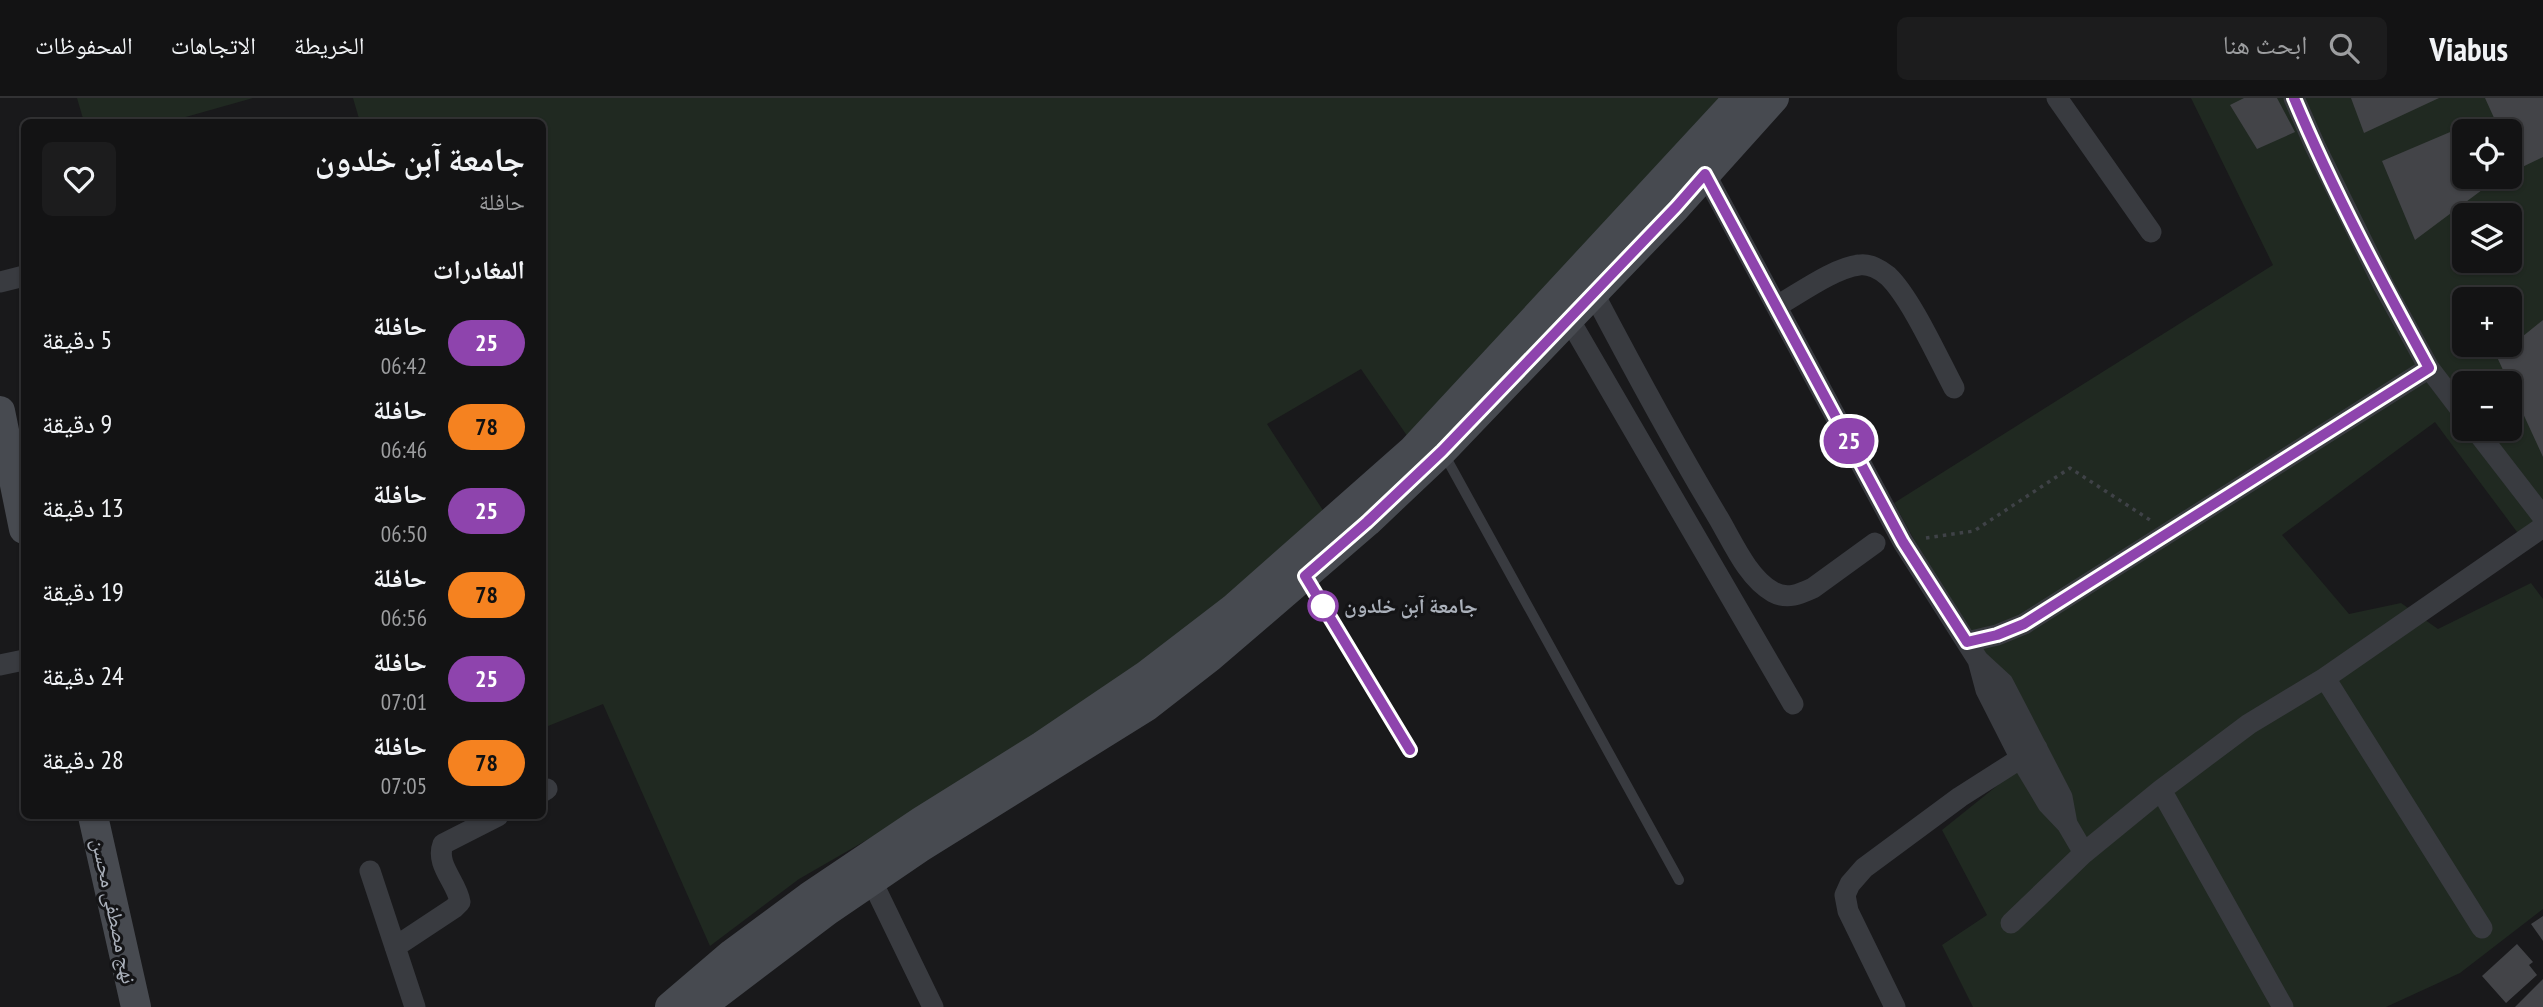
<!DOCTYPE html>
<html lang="ar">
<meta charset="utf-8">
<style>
:root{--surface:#131314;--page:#1c1c1d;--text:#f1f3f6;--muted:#9d9ea0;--line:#323234}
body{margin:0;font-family:"PT Sans Narrow","Noto Naskh Arabic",sans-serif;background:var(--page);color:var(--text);direction:rtl;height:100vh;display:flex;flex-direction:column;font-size:26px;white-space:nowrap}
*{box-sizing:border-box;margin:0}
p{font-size:23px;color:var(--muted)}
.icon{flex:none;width:38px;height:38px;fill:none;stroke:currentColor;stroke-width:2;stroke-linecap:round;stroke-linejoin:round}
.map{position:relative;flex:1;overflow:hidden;direction:ltr}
.panel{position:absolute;left:21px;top:21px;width:525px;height:700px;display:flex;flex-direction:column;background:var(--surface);border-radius:10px;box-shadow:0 2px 5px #0004,0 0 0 2px var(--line);direction:rtl}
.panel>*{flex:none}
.badge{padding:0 14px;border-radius:23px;font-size:24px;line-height:46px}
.tools{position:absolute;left:2452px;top:21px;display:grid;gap:14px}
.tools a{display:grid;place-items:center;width:70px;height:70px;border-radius:10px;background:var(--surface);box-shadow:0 2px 5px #0004,0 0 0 2px var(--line);font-size:35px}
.map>.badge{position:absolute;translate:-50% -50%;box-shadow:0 0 0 4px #fff}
h2{padding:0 21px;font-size:26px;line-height:63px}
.round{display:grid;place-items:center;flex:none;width:74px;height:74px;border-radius:10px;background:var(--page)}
.overview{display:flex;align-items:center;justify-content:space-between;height:119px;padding:0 21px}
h1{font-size:33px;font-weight:700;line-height:52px}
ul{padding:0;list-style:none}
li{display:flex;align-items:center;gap:21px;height:84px;padding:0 21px}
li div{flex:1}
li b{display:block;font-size:26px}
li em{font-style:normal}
li .badge{min-width:77px;font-weight:700;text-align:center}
header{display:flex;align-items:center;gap:42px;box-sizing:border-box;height:98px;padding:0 35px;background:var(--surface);border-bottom:2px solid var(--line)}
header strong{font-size:33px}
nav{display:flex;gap:38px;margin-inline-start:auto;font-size:24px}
.search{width:490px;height:63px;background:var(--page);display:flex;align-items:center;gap:18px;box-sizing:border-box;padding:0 24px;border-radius:10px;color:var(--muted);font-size:26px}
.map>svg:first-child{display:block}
.green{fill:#202921;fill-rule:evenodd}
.building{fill:#434448}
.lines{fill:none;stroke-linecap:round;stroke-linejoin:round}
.path{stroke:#3f4247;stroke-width:3.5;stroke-dasharray:3.5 5;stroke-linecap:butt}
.service{stroke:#393b40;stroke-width:10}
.minor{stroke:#393b40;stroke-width:21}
.secondary{stroke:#474a50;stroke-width:30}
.line-casing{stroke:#fff;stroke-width:16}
.line{stroke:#8e44ad;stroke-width:10}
.stop-dot{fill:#fff;stroke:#8e44ad;stroke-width:3.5}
.labels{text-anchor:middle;stroke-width:6;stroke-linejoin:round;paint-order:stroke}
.stop-label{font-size:21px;font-weight:bold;fill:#abb1bb;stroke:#141416;text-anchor:start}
.street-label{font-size:21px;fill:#abb1bb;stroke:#141416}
</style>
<header>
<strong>Viabus</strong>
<div class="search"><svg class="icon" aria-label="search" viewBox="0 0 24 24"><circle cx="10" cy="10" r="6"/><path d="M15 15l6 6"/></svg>ابحث هنا</div>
<nav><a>الخريطة</a><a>الاتجاهات</a><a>المحفوظات</a></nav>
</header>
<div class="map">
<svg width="2543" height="909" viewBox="0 0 2543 909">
<rect width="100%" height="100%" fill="#19191b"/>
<!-- green -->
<path class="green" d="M 77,0 L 253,0 L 168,24 L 84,24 Z
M 353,0 L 1721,0 L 1410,342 L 1361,271 L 1267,326 L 1326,417 L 1157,564 L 1004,663 L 799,781 L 710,848 L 603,606 L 543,630 L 542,24 L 360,24 Z
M 2191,0 L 2543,0 L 2543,436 L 2526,446 L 2435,324 L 2282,437 L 2349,516 L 2401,505 L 2438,531 L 2531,485 L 2543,501 L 2543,811 L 2460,875 L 2386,909 L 1973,909 L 1942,847 L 1987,817 L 1942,732 L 1998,687 L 2015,650 L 2010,615 L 1894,405 L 2273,167 ZM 2464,33 L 2510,33 L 2510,79 L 2464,79 ZM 2464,117 L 2510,117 L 2510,163 L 2464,163 ZM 2464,201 L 2510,201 L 2510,247 L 2464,247 ZM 2464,285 L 2510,285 L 2510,331 L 2464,331 Z"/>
<!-- building -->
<path class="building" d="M 2244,0 L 2277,0 L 2295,34 L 2257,51 L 2230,7 Z
M 2351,0 L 2439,0 L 2364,35 Z
M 2485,0 L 2543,0 L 2543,59 L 2518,71 L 2510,53 L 2510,33 L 2500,33 Z
M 2469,26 L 2472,33 L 2464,33 L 2464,79 L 2492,79 L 2494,83 L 2415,142 L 2382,63 Z
M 2543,222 L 2543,359 L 2497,259 Z
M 2543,818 L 2543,843 L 2531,826 Z
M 2517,846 L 2533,864 L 2529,867 L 2537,877 L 2506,905 L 2482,878 Z
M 2543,881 L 2543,909 L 2515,909 Z"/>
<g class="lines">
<!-- path -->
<path class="path" d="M 1926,440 L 1974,433 L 2070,370 L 2150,422"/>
<!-- service -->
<path class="service" d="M 1444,356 L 1679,782
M 1307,480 L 1410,652"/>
<!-- minor -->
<path class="minor" d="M 2057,0 L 2151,134
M 2294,0 L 2315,48 L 2384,188 L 2429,270 L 2464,316
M 1700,66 L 1903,444 L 1978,562 L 2003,585 L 2062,699 L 2067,726
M 0,184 L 24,178
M 1594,196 C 1634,272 1675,348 1719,421 C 1733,445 1748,480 1773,494 C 1787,502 1800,496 1813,490 L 1875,445
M 1777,208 C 1800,195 1834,170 1859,167 C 1869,165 1881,172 1888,178 C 1911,200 1938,260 1954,290
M 1569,221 L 1793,606
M 2475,331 L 2543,419
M 1967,544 L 1997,537 L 2024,526 L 2429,270
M 1978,562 L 1986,592 L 2021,661 L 2048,706 L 2067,726 L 2084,755
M 0,567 L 24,562
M 2325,580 L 2482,830
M 2161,692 L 2283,909
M 542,694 L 547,691
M 866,771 L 933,909
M 370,773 L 415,909
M 2011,825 L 2084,755 L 2161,692 L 2249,626 L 2325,580 L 2543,429
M 395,849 L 454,810 L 460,804 C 457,784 435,767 443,746 L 498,718
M 1895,909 L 1848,813 L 1845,797 L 1850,786 L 1864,770 L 1960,699 L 2037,650"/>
<!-- secondary -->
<path class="secondary" d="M 0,313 L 24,431
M 93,718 L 136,909
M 670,909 L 732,856 L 809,799 L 922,723 L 1042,648 L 1147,577 L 1233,511 L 1413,352 L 1739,0
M 700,909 L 828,812 L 919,750 L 1147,608 L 1210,559 L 1367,424 L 1442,353 L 1676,109 L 1774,0"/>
</g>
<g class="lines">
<!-- line casing -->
<g class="line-casing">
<path id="line" d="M 1410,652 L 1305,478 L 1367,424 L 1442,353 L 1676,109 L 1705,76 L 1903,444 L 1967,544 L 1997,537 L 2024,526 L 2429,270 C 2381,182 2333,93 2294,0"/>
</g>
<!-- line -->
<use href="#line" class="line"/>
</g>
<!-- markers -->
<circle class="stop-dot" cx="1323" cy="508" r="14"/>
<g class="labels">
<!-- stop labels -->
<g class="stop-label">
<text x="1344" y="515">جامعة آبن خلدون</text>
</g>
<!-- street labels -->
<g class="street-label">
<text transform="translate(114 813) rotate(78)" y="7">نهج مصطفى محسن</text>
</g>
</g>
</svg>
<div class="tools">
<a><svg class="icon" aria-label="locate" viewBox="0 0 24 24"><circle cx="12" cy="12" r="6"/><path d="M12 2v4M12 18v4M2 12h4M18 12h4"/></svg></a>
<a><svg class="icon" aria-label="layers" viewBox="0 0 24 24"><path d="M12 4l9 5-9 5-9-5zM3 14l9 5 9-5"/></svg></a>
<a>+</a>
<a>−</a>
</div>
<b class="badge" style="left:1849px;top:343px;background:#8e44ad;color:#fff">25</b>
<section class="panel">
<div class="overview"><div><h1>جامعة آبن خلدون</h1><p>حافلة</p></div><a class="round"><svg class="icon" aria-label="heart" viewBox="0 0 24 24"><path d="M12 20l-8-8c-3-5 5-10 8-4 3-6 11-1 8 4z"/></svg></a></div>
<h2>المغادرات</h2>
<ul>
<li><span class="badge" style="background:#8e44ad;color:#fff">25</span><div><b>حافلة</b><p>06:42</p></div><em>5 دقيقة</em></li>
<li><span class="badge" style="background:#f58220;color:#111">78</span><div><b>حافلة</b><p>06:46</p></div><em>9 دقيقة</em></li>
<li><span class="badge" style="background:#8e44ad;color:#fff">25</span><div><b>حافلة</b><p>06:50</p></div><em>13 دقيقة</em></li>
<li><span class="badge" style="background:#f58220;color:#111">78</span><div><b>حافلة</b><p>06:56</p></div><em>19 دقيقة</em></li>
<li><span class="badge" style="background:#8e44ad;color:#fff">25</span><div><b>حافلة</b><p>07:01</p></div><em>24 دقيقة</em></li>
<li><span class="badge" style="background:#f58220;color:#111">78</span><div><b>حافلة</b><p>07:05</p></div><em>28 دقيقة</em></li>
</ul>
</section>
</div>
